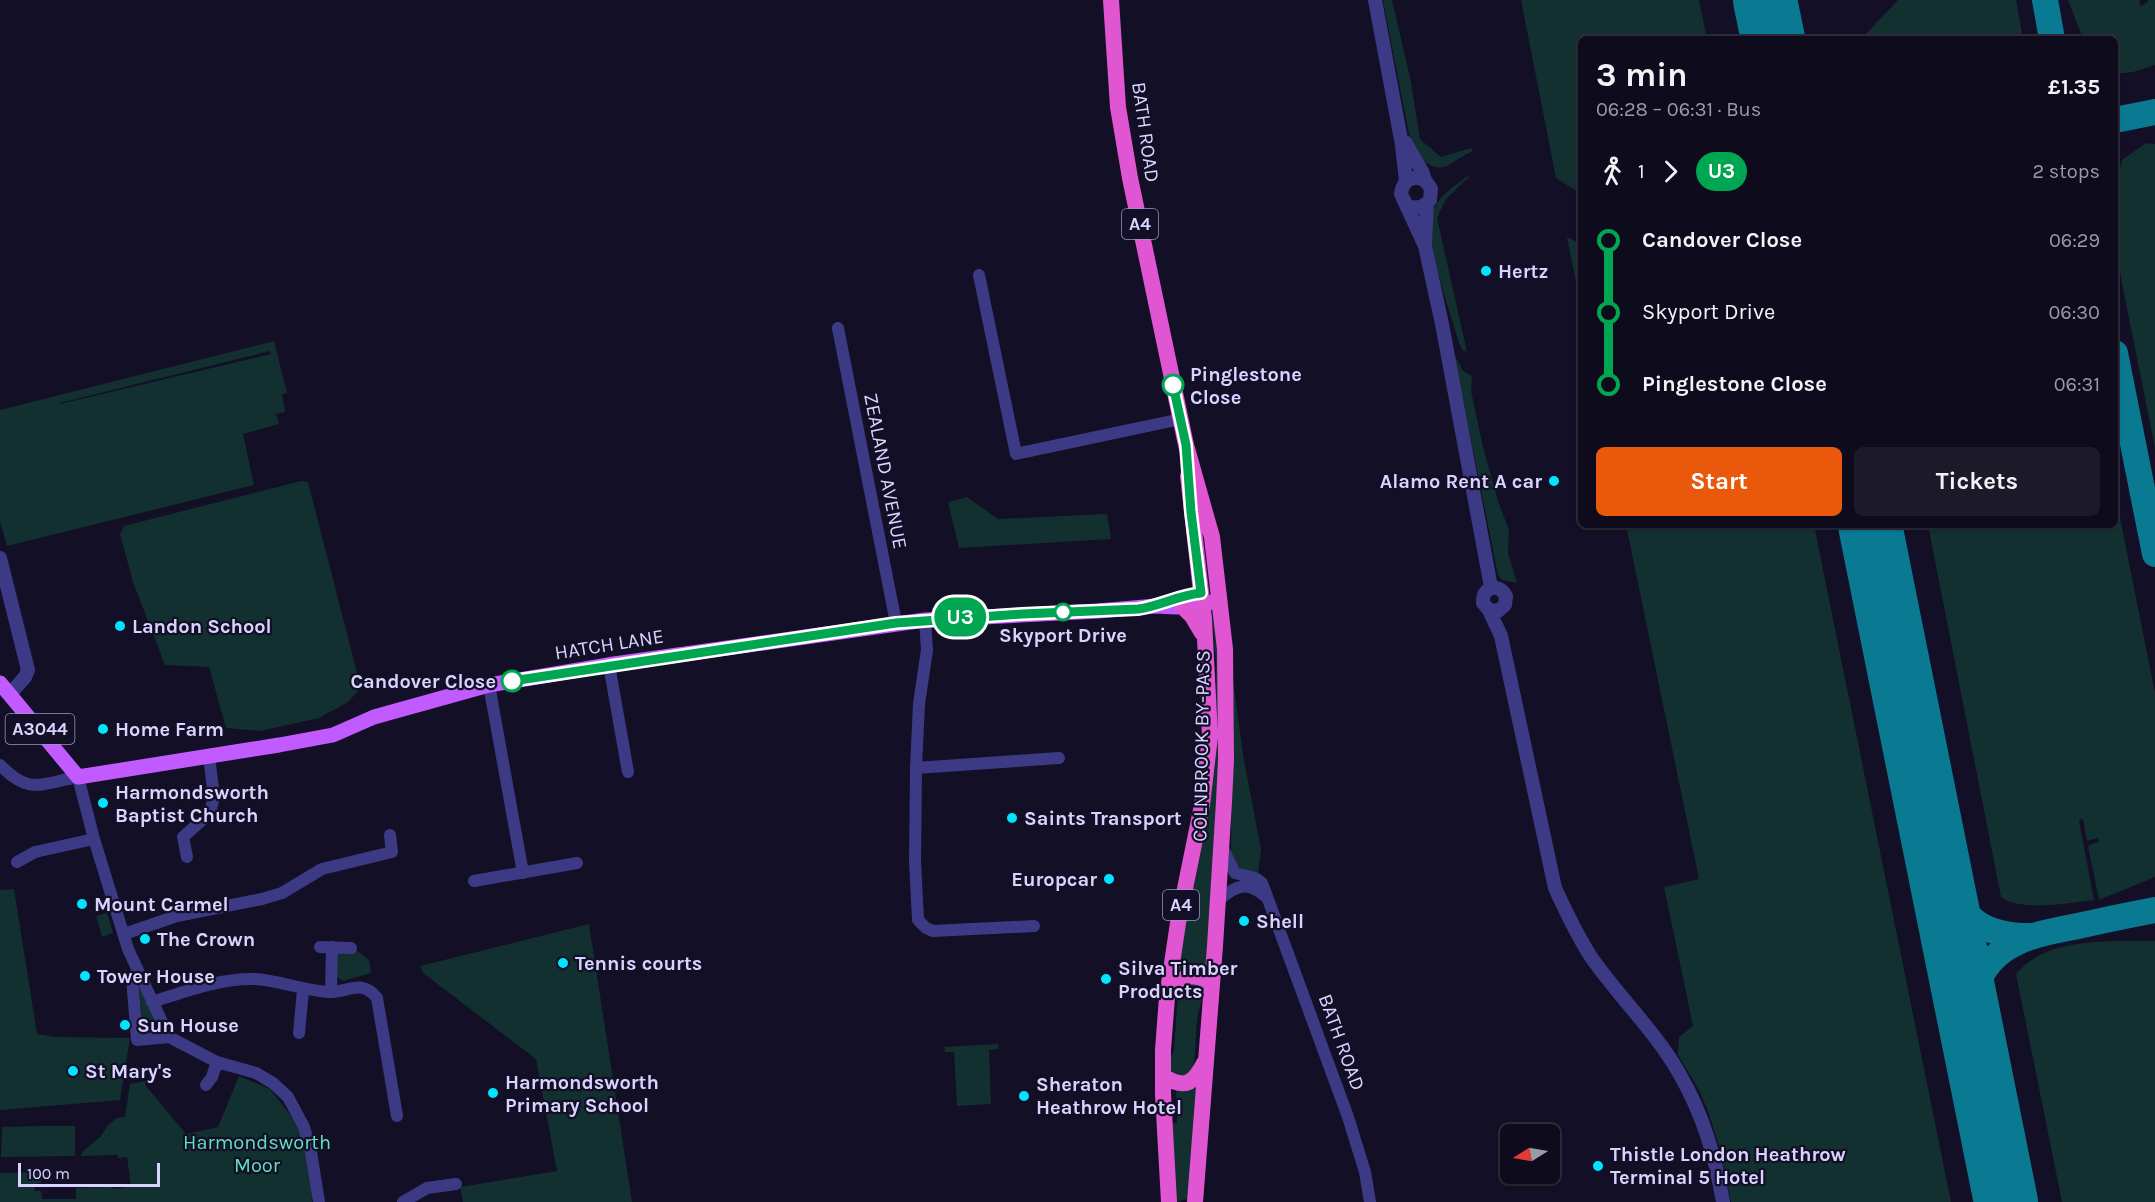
<!DOCTYPE html>
<meta charset="utf-8">
<style>
:root{--surface:#0e0b1c;--page:#1c1929;--text:#f1f3f6;--muted:#9b9ba3;--line:#2e2b3b;--accent:#ea580c}
body{margin:0;font-family:Karla,sans-serif;background:var(--page);color:var(--text);height:100vh;display:flex;flex-direction:column;font-size:22px;white-space:nowrap}
*{box-sizing:border-box;margin:0}
p{font-size:20px;color:var(--muted)}
.icon{flex:none;width:33px;height:33px;fill:none;stroke:currentColor;stroke-width:2;stroke-linecap:round;stroke-linejoin:round}
.map{position:relative;flex:1;overflow:hidden}
.panel{position:absolute;left:1578px;top:36px;width:540px;height:492px;display:flex;flex-direction:column;background:var(--surface);border-radius:9px;box-shadow:0 2px 4px #0004,0 0 0 2px var(--line)}
.panel>*{flex:none}
.badge{padding:0 12px;border-radius:20px;font-size:21px;line-height:39px}
.needle{width:39px;rotate:259deg}
.tools{position:absolute;left:1500px;top:1124px;display:grid;gap:12px}
.tools a{display:grid;place-items:center;width:60px;height:60px;border-radius:9px;background:var(--surface);box-shadow:0 2px 4px #0004,0 0 0 2px var(--line);font-size:30px}
.scale{position:absolute;left:18px;bottom:15px;width:142px;box-sizing:border-box;padding-left:6px;border:3px solid #d9d4ff;border-top:0;font-size:16px;line-height:21px;white-space:nowrap;color:#d9d4ff;-webkit-text-stroke:4px #130f26;paint-order:stroke}
.map>.badge{position:absolute;translate:-50% -50%;box-shadow:0 0 0 3px #fff}
.legs{display:flex;align-items:center;gap:9px;height:66px;padding:0 18px;font-size:20px}
.legs p{margin-inline-start:auto}
.headline{display:flex;align-items:center;justify-content:space-between;height:102px;padding:0 18px}
h1{font-size:33px;font-weight:700;line-height:45px}
.button{display:flex;gap:12px;margin-top:auto;padding:12px 18px}
.button a{flex:1;height:69px;border-radius:9px;background:var(--accent);color:#fff;font-size:24px;font-weight:700;line-height:69px;text-align:center}
.button a+a{background:var(--page);color:var(--text)}
ul{padding:0 18px;list-style:none}
li{display:flex;align-items:center;gap:21px;height:72px;font-size:22px}
li i{display:grid;place-items:center;width:9px;height:100%;margin:0 8px;background:currentColor}
li i::after{content:'';width:15px;height:15px;margin:-8px;border:4px solid;border-radius:50%;background:var(--surface)}
li p{margin-inline-start:auto}
li:first-child i{background:linear-gradient(#0000 50%,currentColor 0)}
li:last-child i{background:linear-gradient(currentColor 50%,#0000 0)}
.map>svg:first-child{display:block}
.green{fill:#12302f;fill-rule:evenodd}
.lines{fill:none;stroke-linecap:round;stroke-linejoin:round}
.taxiway{stroke:#0a7a92;stroke-width:26}
.runway{stroke:#0a7a92;stroke-width:64}
.minor{stroke:#3d3a85;stroke-width:12}
.tertiary{stroke:#3d3a85;stroke-width:14}
.primary{stroke:#c25bff;stroke-width:15}
.trunk{stroke:#e055d1;stroke-width:16}
.line-1-casing{stroke:#fff;stroke-width:14}
.line-1{stroke:#00a651;stroke-width:9}
.poi-dot{fill:#00e5ff;stroke:#130f26;stroke-width:2}
.stop-1-dot{fill:#fff;stroke:#00a651;stroke-width:3}
.labels{text-anchor:middle;stroke-width:4.5;stroke-linejoin:round;paint-order:stroke}
.shield{fill:#130f26;stroke:#9e99be;stroke-width:1.5}
.shield-label{font-size:18px;font-weight:bold;fill:#d9d4ff}
.street-label{font-size:20px;fill:#d9d4ff;stroke:#130f26}
.poi-label{font-size:20px;font-weight:bold;fill:#d9d4ff;stroke:#130f26;text-anchor:start}
.stop-label{font-size:20px;font-weight:bold;fill:#d9d4ff;stroke:#130f26;text-anchor:start}
.park-label{font-size:20px;fill:#5fe0c0;stroke:#130f26}
</style>
<div class="map">
<svg width="2155" height="1202" viewBox="0 0 2155 1202">
<rect width="100%" height="100%" fill="#130f26"/>
<!-- green -->
<path class="green" d="M 1383,0 L 1392,0 L 1410,77 L 1420,139 L 1441,157 L 1471,148 L 1473,151 C 1465,155 1460,158 1452,163 C 1430,178 1415,152 1409,134 Z
M 1521,0 L 1699,0 L 1707,39 L 1581,39 L 1581,194 L 1556,178 Z
M 1898,0 L 2016,0 L 2023,39 L 1861,39 Z
M 2068,0 L 2139,0 L 2141,6 L 2148,2 L 2148,0 L 2155,0 L 2155,65 L 2133,72 L 2115,74 L 2115,39 L 2083,39 Z
M 2146,143 L 2155,144 L 2155,448 C 2148,413 2141,378 2134,343 C 2123,285 2104,219 2122,160 Z
M 1470,176 L 1446,199 L 1437,218 L 1467,352 L 1462,350 L 1459,343 C 1451,313 1419,231 1435,206 C 1442,194 1456,185 1466,177 Z
M 1567,237 L 1581,244 L 1581,307 Z
M 274,341 L 287,393 L 282,394 L 285,412 L 276,414 L 279,424 L 243,434 L 254,485 L 7,546 L 0,521 L 0,410 ZM 270,351 L 271,354 L 60,404 L 60,403 Z
M 1454,354 L 1463,371 L 1472,376 L 1471,391 L 1483,447 L 1498,501 L 1509,530 L 1508,553 L 1517,583 L 1502,580 L 1498,575 Z
M 301,481 L 308,482 L 361,688 L 348,702 L 319,718 L 260,731 L 226,728 L 209,667 L 165,665 L 133,582 L 120,534 L 124,526 Z
M 2115,492 L 2155,693 L 2155,877 L 2099,900 L 2088,846 L 2099,841 L 2098,838 L 2087,841 L 2083,819 L 2079,820 L 2094,900 C 2070,903 2020,912 2001,897 L 1928,525 L 2115,525 Z
M 967,497 L 998,519 L 1107,514 L 1111,539 L 959,548 L 948,502 Z
M 1626,525 L 1814,525 L 1951,1202 L 1731,1202 L 1720,1149 L 1708,1111 L 1699,1090 L 1678,1055 L 1679,1037 L 1693,1026 L 1664,887 L 1699,879 Z
M 1211,605 L 1215,611 L 1222,714 L 1206,973 L 1178,973 L 1216,717 L 1216,661 Z
M 1232,673 L 1243,755 L 1261,849 L 1258,873 C 1241,870 1239,870 1231,854 Z
M 14,889 L 37,1034 L 56,1037 L 130,1038 L 120,1100 L 0,1110 L 0,890 Z
M 107,913 L 113,933 L 102,937 L 96,916 Z
M 589,924 L 632,1202 L 463,1202 L 460,1187 L 557,1171 L 536,1059 L 423,973 L 420,966 Z
M 2113,941 L 2155,941 L 2155,1202 L 2062,1202 L 2016,974 C 2041,945 2077,943 2113,941 Z
M 356,950 L 369,960 L 371,973 L 343,981 L 336,976 L 338,953 Z
M 1184,983 L 1204,986 C 1204,997 1200,1005 1198,1015 C 1194,1034 1198,1055 1191,1074 L 1174,1078 L 1168,1064 L 1174,1050 L 1178,993 Z
M 139,986 L 159,1024 L 155,1028 L 156,1031 L 145,1031 L 142,1029 Z
M 998,1044 L 998,1049 L 989,1050 L 991,1104 L 957,1106 L 954,1052 L 945,1052 L 944,1047 Z
M 239,1076 L 270,1089 L 291,1116 L 298,1128 L 310,1165 L 312,1202 L 0,1202 L 0,1173 L 40,1172 L 41,1183 L 34,1184 L 35,1191 L 41,1191 L 42,1199 L 76,1199 L 76,1188 L 112,1187 L 113,1189 L 131,1186 L 127,1157 L 118,1158 L 118,1155 L 81,1156 L 83,1151 L 101,1136 L 108,1125 L 117,1118 L 125,1117 L 130,1084 L 145,1081 L 146,1086 L 186,1134 L 218,1127 Z
M 1198,1083 L 1190,1198 L 1176,1202 L 1170,1124 L 1177,1123 L 1176,1090 Z
M 40,1126 L 75,1126 L 75,1156 L 1,1157 L 2,1127 Z"/>
<g class="lines">
<!-- taxiway -->
<path class="taxiway" d="M 2045,0 L 2052,39
M 1776,39 L 1781,0
M 2115,120 L 2155,112
M 2115,353 L 2155,554
M 1941,879 C 1966,919 1981,936 2030,936
M 1973,1039 C 1974,1021 1971,1003 1977,985 C 1993,940 2038,934 2078,926 C 2104,920 2129,915 2155,910"/>
<!-- runway -->
<path class="runway" d="M 1765,0 L 1773,39
M 1870,525 L 2006,1202"/>
<!-- minor -->
<path class="minor" d="M 979,275 L 1016,454 L 1181,419
M 838,328 L 896,623
M 925,620 L 927,650 L 919,704 L 916,768 L 915,861 L 918,920 L 926,928 L 933,931 L 1034,926
M 609,665 L 628,772
M 489,685 L 523,873
M 0,765 C 30,796 42,783 78,777 L 94,839 L 128,949 L 169,1037 L 217,1062 L 256,1073 L 273,1083 L 288,1097 L 304,1127 L 311,1152 L 319,1202
M 916,768 L 1059,758
M 1223,849 L 1235,873 L 1255,878 L 1262,883 L 1348,1117 L 1365,1172 L 1370,1202
M 187,857 L 183,837 L 210,813 L 214,797 L 209,756
M 17,862 L 35,852 L 94,839
M 474,881 L 577,863
M 1218,901 C 1235,885 1248,880 1267,898
M 124,934 L 177,916 L 262,899 L 282,893 L 322,869 L 392,852 L 390,835
M 320,947 L 351,948
M 138,971 L 132,978 L 137,1040 L 169,1037
M 331,992 L 332,947
M 152,1002 C 184,992 220,978 254,979 C 278,980 302,990 327,992 C 348,993 361,978 377,998 L 397,1116
M 299,1033 L 303,990
M 206,1085 L 212,1077 L 217,1062
M 403,1202 L 427,1188 L 456,1184"/>
<!-- tertiary -->
<path class="tertiary" d="M 1375,0 L 1402,145 L 1406,181
M 1405,142 L 1422,171 L 1425,180
M 1407,205 C 1416,210 1424,207 1430,200 L 1431,189 C 1423,172 1403,175 1401,194 L 1425,246 L 1442,324 L 1491,587
M 1425,243 L 1427,203
M 0,558 L 28,670 L 25,677 L 10,694
M 1489,610 L 1498,611 L 1505,605 L 1506,596 C 1498,582 1482,587 1483,603 L 1489,610 L 1501,636 L 1555,888 C 1566,912 1577,935 1591,957 C 1619,997 1655,1031 1679,1073 C 1703,1114 1715,1156 1723,1202"/>
<!-- primary -->
<path class="primary" d="M 0,683 L 78,777 L 279,745 L 333,735 L 374,717 L 489,685 L 614,664 L 925,620 L 1098,611 L 1156,606 L 1176,607 L 1213,602"/>
<!-- trunk -->
<path class="trunk" d="M 1111,0 L 1118,107 L 1130,178 L 1186,445 L 1212,537 L 1225,649 L 1226,760 L 1224,802 L 1215,946 L 1195,1202
M 1182,606 L 1192,616 L 1202,633
M 1167,996 C 1181,976 1189,971 1212,983
M 1163,1076 C 1184,1089 1193,1085 1204,1063
M 1169,1202 L 1163,1094 L 1163,1050 L 1167,997 L 1178,923 L 1202,805 L 1210,736 L 1204,619 L 1188,476"/>
</g>
<g class="lines">
<!-- line-1 casing -->
<g class="line-1-casing">
<path id="line-1" d="M 512,681 L 896,623 L 1022,614 L 1138,609 C 1160,606 1179,595 1201,593 L 1191,512 L 1186,445 L 1173,385"/>
</g>
<!-- line-1 -->
<use href="#line-1" class="line-1"/>
</g>
<!-- markers -->
<g class="poi-dot">
<circle cx="1486" cy="271" r="6"/>
<circle cx="1554" cy="481" r="6"/>
<circle cx="120" cy="626" r="6"/>
<circle cx="103" cy="729" r="6"/>
<circle cx="103" cy="803" r="6"/>
<circle cx="1012" cy="818" r="6"/>
<circle cx="1109" cy="879" r="6"/>
<circle cx="82" cy="904" r="6"/>
<circle cx="1244" cy="921" r="6"/>
<circle cx="145" cy="939" r="6"/>
<circle cx="563" cy="963" r="6"/>
<circle cx="85" cy="976" r="6"/>
<circle cx="1106" cy="979" r="6"/>
<circle cx="125" cy="1025" r="6"/>
<circle cx="73" cy="1071" r="6"/>
<circle cx="493" cy="1093" r="6"/>
<circle cx="1024" cy="1096" r="6"/>
<circle cx="1598" cy="1166" r="6"/>
</g>
<g class="stop-1-dot">
<circle cx="1173" cy="385" r="10"/>
<circle cx="1063" cy="612" r="8"/>
<circle cx="512" cy="681" r="10"/>
</g>
<g class="labels">
<!-- shield labels -->
<g class="shield">
<rect x="1122" y="209" width="36" height="30" rx="4.5"/>
<rect x="5.5" y="714" width="69" height="30" rx="4.5"/>
<rect x="1163" y="890" width="36" height="30" rx="4.5"/>
</g>
<g class="shield-label">
<text x="1140" y="230">A4</text>
<text x="40" y="735">A3044</text>
<text x="1181" y="911">A4</text>
</g>
<!-- street labels -->
<g class="street-label">
<text transform="translate(1146 132) rotate(82)" y="7">BATH ROAD</text>
<text transform="translate(886 471) rotate(79)" y="7">ZEALAND AVENUE</text>
<text transform="translate(609 644) rotate(-9)" y="7">HATCH LANE</text>
<text transform="translate(1201 746) rotate(-89)" y="7">COLNBROOK BY-PASS</text>
<text transform="translate(1342 1042) rotate(70)" y="7">BATH ROAD</text>
</g>
<!-- poi labels -->
<g class="poi-label">
<text x="1498" y="278">Hertz</text>
<text x="1542" y="488" text-anchor="end">Alamo Rent A car</text>
<text x="132" y="633">Landon School</text>
<text x="115" y="736">Home Farm</text>
<text x="115" y="799">Harmondsworth<tspan x="115" dy="23">Baptist Church</tspan></text>
<text x="1024" y="825">Saints Transport</text>
<text x="1097" y="886" text-anchor="end">Europcar</text>
<text x="94" y="911">Mount Carmel</text>
<text x="1256" y="928">Shell</text>
<text x="157" y="946">The Crown</text>
<text x="575" y="970">Tennis courts</text>
<text x="1118" y="975">Silva Timber<tspan x="1118" dy="23">Products</tspan></text>
<text x="97" y="983">Tower House</text>
<text x="137" y="1032">Sun House</text>
<text x="85" y="1078">St Mary's</text>
<text x="505" y="1089">Harmondsworth<tspan x="505" dy="23">Primary School</tspan></text>
<text x="1036" y="1091">Sheraton<tspan x="1036" dy="23">Heathrow Hotel</tspan></text>
<text x="1610" y="1161">Thistle London Heathrow<tspan x="1610" dy="23">Terminal 5 Hotel</tspan></text>
</g>
<!-- stop labels -->
<g class="stop-label">
<text x="1190" y="381">Pinglestone<tspan x="1190" dy="23">Close</tspan></text>
<text x="1063" y="642" text-anchor="middle">Skyport Drive</text>
<text x="496" y="688" text-anchor="end">Candover Close</text>
</g>
<!-- park labels -->
<g class="park-label">
<text x="257" y="1149">Harmondsworth<tspan x="257" dy="23">Moor</tspan></text>
</g>
</g>
</svg>
<div class="tools">
<a><svg class="needle" viewBox="-14 -14 28 28"><path d="M0-13l5 13h-10z" fill="#e53935"/><path d="M0 13l5-13h-10z" fill="#9b9ba3"/></svg></a>
</div>
<div class="scale">100 m</div>
<b class="badge" style="left:960px;top:617px;background:#00a651;color:#fff">U3</b>
<section class="panel">
<div class="headline"><div><h1>3 min</h1><p>06:28 – 06:31 · Bus</p></div><b>£1.35</b></div>
<div class="legs"><svg class="icon" aria-label="walk" viewBox="0 0 24 24"><circle cx="13" cy="4" r="2"/><path d="M13 8l-2 6 4 7M11 14l-3 7M7 12l3-4h3l4 4"/></svg>1<svg class="icon" aria-label="forward" viewBox="0 0 24 24"><path d="M9 5l7 7-7 7"/></svg><b class="badge" style="background:#00a651;color:#fff">U3</b><p>2 stops</p></div>
<ul>
<li><i style="color:#00a651"></i><b>Candover Close</b><p>06:29</p></li>
<li><i style="color:#00a651"></i><span>Skyport Drive</span><p>06:30</p></li>
<li><i style="color:#00a651"></i><b>Pinglestone Close</b><p>06:31</p></li>
</ul>
<div class="button"><a>Start</a><a>Tickets</a></div>
</section>
</div>
